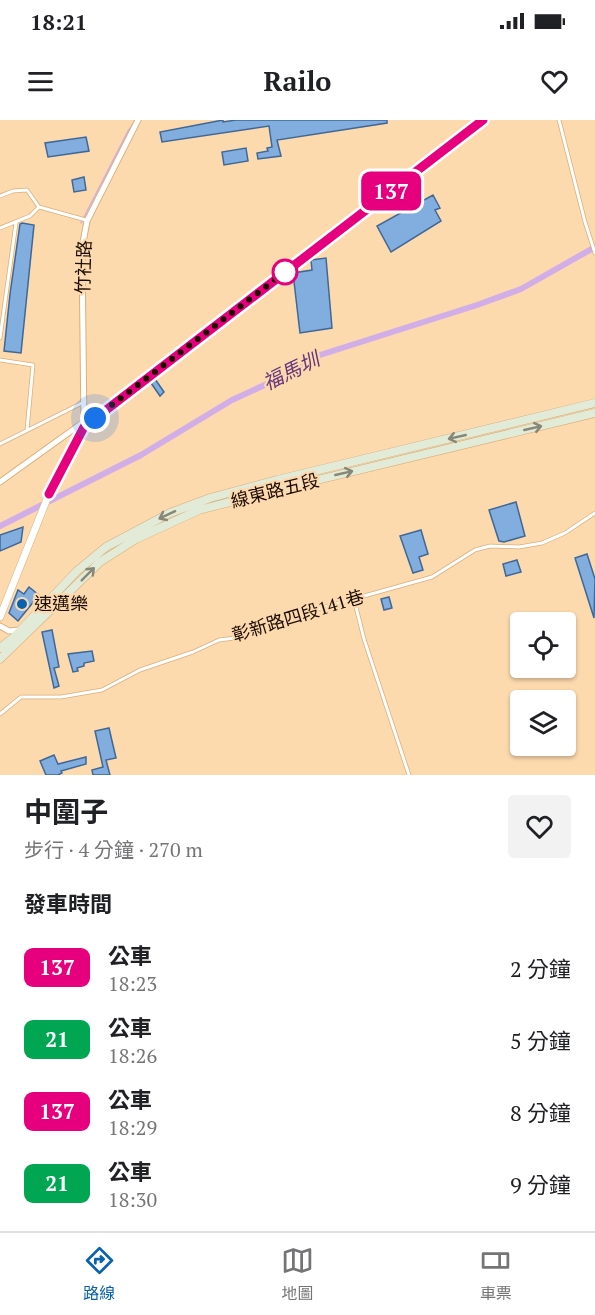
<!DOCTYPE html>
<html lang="zh-TW">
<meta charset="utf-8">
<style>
:root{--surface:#fff;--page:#f2f2f2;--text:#202124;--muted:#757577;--line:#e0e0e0;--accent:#0962b0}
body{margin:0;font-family:"PT Serif","Noto Sans TC",serif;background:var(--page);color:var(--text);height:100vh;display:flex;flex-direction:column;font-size:22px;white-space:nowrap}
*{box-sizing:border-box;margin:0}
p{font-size:20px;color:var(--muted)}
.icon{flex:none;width:33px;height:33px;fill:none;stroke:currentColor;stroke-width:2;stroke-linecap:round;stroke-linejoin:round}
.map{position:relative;height:655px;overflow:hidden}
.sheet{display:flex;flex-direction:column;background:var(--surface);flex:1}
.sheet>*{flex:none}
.badge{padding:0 12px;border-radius:9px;font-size:21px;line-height:39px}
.buttons{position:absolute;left:510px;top:492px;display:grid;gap:12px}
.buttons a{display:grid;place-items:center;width:66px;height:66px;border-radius:6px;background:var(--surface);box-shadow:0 2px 4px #0004;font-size:30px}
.you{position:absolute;width:30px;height:30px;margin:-15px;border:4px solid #fff;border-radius:50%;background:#1a73e8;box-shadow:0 0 0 9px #1a73e833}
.map>.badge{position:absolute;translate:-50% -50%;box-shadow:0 0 0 3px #fff}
h2{padding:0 24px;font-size:22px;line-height:54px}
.round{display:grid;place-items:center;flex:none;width:63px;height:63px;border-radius:6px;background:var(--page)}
.overview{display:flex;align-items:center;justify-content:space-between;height:102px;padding:0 24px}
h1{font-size:28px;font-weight:700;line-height:45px}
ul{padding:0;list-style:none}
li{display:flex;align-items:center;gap:18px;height:72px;padding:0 24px}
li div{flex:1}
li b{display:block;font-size:22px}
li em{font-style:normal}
li .badge{min-width:66px;font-weight:700;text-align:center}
.status{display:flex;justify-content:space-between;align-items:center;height:42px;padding:0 30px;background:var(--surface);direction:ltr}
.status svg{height:16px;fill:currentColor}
header{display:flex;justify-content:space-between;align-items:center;height:78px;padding:0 24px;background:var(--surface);font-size:27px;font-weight:700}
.dock{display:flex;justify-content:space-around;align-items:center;height:84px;border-top:2px solid var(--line);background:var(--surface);font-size:16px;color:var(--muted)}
.dock a{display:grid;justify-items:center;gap:3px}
.dock .on{color:var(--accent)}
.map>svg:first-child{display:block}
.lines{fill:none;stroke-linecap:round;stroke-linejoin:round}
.stream{stroke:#d2aee8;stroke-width:1.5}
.canal{stroke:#d2aee8;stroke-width:6}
.building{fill:#81addf;stroke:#3f6896;stroke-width:1.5}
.service-casing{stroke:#daaf79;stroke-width:4.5}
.minor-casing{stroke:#daaf79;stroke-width:7}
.tertiary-casing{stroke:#daaf79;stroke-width:8}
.secondary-casing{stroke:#daaf79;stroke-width:9}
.service{stroke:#fff;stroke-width:3}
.minor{stroke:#fff;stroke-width:5}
.tertiary{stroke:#fff;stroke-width:7}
.secondary{stroke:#e1ebd8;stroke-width:8}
.oneway{stroke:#888777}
.line-casing{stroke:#fff;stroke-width:14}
.line{stroke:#e6007e;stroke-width:9}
.walk{stroke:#1b0c00;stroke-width:6;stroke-dasharray:0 10.8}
.stop-dot{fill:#fff;stroke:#e6007e;stroke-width:3}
.poi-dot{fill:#0962b0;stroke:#fdd9ae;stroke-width:2}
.labels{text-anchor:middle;stroke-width:4.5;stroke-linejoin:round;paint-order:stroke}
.street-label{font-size:18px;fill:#1b0c00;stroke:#fdd9ae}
.poi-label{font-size:18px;fill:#1b0c00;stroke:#fdd9ae;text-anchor:start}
.water-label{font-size:20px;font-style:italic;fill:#63377c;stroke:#fdd9ae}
</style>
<div class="status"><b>18:21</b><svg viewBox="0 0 49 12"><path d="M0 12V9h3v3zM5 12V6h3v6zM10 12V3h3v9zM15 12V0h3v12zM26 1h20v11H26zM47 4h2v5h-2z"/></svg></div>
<header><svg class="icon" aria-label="menu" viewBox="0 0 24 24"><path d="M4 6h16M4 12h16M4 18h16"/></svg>Railo<svg class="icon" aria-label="heart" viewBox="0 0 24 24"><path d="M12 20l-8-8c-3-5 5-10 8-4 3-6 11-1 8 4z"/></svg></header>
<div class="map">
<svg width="595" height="655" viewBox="0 0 595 655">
<rect width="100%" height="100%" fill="#fdd9ae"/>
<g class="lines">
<!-- stream -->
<path class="stream" d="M 81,103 L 128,11 L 134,3"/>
<!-- canal -->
<path class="canal" d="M 0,406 L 141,335 L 232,280 L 293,252 L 320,235 L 477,185 L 521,169 L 595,127"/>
</g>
<!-- building -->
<path class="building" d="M 223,0 L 223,2 L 236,0 L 387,0 L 387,3 L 277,20 L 281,36 L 258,39 L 257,33 L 268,31 L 267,28 L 272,27 L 269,6 L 162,22 L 160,12 Z
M 86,17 L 89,31 L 48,37 L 45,23 Z
M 246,28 L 248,41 L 224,45 L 222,32 Z
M 84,57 L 86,70 L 74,72 L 72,60 Z
M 433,75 L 440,88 L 435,90 L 441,101 L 391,132 L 377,106 Z
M 22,103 L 34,105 L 21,233 L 4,231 L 10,174 L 20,104 Z
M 326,138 L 332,208 L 300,213 L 293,153 L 312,150 L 311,140 Z
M 155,259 L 164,272 L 160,276 L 151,263 Z
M 516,382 L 525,416 L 504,422 L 499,421 L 489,390 Z
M 23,407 L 21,422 L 0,431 L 0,415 Z
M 421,410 L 428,434 L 419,437 L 423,450 L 413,453 L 400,416 Z
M 587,434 L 595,459 L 594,498 L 575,438 Z
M 517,440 L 521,452 L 506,456 L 503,444 Z
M 29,467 L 39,475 L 18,501 L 9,493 L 18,470 L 24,474 Z
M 389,477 L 392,488 L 384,490 L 381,479 Z
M 52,510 L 59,547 L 54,548 L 59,566 L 54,568 L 42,512 Z
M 92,531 L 94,541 L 84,543 L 84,546 L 77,548 L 78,551 L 73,552 L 68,534 Z
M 109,608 L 116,638 L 106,640 L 110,655 L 93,655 L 92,650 L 103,647 L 95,611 Z
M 54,635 L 58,644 L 86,637 L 86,644 L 61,651 L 62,653 L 58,655 L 46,655 L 40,641 Z"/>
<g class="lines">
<!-- service casing -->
<g class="service-casing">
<path id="service" d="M 559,0 L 585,102 L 595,133
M 0,76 L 13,71 L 27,70 L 39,87
M 0,108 L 30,96 L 39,87 L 86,100
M 0,218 L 16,103
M 0,240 L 33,245 L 27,310
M 0,324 L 84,282
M 354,479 L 364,519 L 409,655
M 0,594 L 21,577 L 61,577 L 102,570 L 140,550 L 193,532 L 219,520 L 235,518 L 280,505 L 289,497 L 432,457 L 475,430 L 490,426 L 519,427 L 542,423 L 565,413 L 595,393"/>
</g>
<!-- minor casing -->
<g class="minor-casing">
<path id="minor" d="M 84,307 L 82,128 L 87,101 L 138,0
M 0,362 L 85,301
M 0,506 L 9,511 L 20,510"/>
</g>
<!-- tertiary casing -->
<g class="tertiary-casing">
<path id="tertiary" d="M 0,497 L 49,374 L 84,307 L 483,0"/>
</g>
<!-- secondary casing -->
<g class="secondary-casing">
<path id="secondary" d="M 0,528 L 13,518 L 77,451 L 106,427 L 170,393 L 210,378 L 277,360 L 595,283
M 0,539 L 100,442 L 136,419 L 199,390 L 284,368 L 595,293"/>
</g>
<!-- service -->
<use href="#service" class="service"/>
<!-- minor -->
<use href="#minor" class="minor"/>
<!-- tertiary -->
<use href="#tertiary" class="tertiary"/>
<!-- secondary -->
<use href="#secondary" class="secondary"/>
</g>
<!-- one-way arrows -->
<defs><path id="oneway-shaft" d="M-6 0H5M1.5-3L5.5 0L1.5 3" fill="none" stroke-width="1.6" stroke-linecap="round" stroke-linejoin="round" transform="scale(1.5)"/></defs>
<g class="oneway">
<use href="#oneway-shaft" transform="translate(533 308) rotate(-13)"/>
<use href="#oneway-shaft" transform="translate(457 317) rotate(167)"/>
<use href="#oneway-shaft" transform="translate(344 353) rotate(-13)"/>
<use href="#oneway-shaft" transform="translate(167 395) rotate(155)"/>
<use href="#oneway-shaft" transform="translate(88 454) rotate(-45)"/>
</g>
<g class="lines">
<!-- line casing -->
<g class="line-casing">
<path id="line" d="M 49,374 L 84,307 L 483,0"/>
</g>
<!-- line -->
<use href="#line" class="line"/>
<!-- walk -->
<path class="walk" d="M 95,298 L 285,152"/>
</g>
<!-- markers -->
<circle class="stop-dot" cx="285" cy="152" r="12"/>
<circle class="poi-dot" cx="22" cy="484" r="6"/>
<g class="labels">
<!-- street labels -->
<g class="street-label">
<text transform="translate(84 147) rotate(-88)" y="6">竹社路</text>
<text transform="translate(275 371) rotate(-14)" y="6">線東路五段</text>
<text transform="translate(298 496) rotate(-17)" y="6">彰新路四段141巷</text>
</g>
<!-- poi labels -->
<g class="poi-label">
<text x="34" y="490">速邁樂</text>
</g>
<!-- water labels -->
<g class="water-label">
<text transform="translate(291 251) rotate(-26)" y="7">福馬圳</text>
</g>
</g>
</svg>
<div class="buttons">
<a><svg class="icon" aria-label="locate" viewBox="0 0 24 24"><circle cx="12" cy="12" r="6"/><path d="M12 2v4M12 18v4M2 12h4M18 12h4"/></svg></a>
<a><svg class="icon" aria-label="layers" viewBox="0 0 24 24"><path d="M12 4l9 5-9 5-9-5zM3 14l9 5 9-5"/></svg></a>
</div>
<div class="you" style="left:95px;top:298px"></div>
<b class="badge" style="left:391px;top:71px;background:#e6007e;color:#fff">137</b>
</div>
<section class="sheet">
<div class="overview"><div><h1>中圍子</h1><p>步行 · 4 分鐘 · 270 m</p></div><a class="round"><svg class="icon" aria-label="heart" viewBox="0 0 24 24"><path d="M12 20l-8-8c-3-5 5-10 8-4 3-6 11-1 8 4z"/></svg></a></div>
<h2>發車時間</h2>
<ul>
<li><span class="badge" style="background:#e6007e;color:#fff">137</span><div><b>公車</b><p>18:23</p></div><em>2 分鐘</em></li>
<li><span class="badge" style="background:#00a651;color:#fff">21</span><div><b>公車</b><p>18:26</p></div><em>5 分鐘</em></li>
<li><span class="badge" style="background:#e6007e;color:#fff">137</span><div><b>公車</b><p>18:29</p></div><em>8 分鐘</em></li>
<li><span class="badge" style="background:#00a651;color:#fff">21</span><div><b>公車</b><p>18:30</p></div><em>9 分鐘</em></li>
</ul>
</section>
<nav class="dock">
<a class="on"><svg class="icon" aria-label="directions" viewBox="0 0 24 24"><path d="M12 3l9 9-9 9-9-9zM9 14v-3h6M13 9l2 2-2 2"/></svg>路線</a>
<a><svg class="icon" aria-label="map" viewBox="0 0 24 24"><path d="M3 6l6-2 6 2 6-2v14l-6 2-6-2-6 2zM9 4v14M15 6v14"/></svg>地圖</a>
<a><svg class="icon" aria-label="tickets" viewBox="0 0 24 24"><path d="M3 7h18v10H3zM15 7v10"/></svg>車票</a>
</nav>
